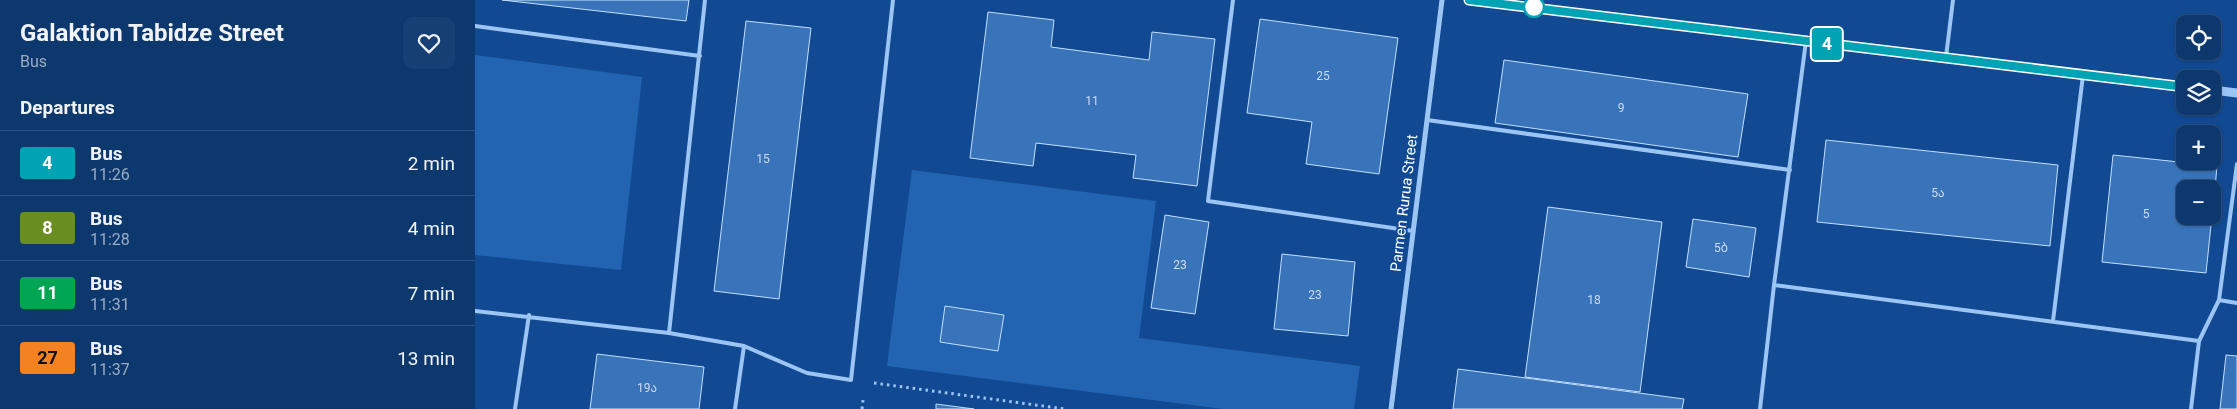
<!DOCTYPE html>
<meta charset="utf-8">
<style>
:root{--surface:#0d386e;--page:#163f73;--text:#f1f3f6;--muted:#9aacc2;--line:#2d5281}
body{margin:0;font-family:Roboto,"Noto Sans Georgian",sans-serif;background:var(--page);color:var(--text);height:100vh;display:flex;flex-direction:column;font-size:19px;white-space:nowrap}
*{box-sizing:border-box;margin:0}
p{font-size:16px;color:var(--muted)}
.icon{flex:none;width:28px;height:28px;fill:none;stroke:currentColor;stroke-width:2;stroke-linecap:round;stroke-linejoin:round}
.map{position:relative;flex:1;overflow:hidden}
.drawer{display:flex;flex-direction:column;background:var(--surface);width:475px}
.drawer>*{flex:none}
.badge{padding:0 10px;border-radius:4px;font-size:18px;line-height:32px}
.fabs{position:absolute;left:1701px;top:15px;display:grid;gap:10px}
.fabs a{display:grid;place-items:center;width:45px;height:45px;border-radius:10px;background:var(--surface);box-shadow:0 1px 4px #0004,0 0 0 1px var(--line);font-size:25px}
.map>.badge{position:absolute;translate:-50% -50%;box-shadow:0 0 0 2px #fff}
h2{padding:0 20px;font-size:19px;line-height:45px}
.round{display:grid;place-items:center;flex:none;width:52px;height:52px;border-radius:10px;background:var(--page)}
.summary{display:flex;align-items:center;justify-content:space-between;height:85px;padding:0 20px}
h1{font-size:24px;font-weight:700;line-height:38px}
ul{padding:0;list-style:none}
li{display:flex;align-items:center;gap:15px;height:65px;padding:0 20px;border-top:1px solid var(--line)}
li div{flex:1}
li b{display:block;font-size:19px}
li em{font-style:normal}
li .badge{min-width:55px;font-weight:700;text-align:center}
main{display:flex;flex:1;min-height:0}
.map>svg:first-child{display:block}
.green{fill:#2264b2}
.building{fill:#3974bb;stroke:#c5dffd}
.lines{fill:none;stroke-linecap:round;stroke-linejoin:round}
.path{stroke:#9dc5f3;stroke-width:3;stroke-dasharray:2.5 4;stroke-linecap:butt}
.service{stroke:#9dc5f3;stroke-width:4}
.minor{stroke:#9dc5f3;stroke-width:5}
.tertiary{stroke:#9dc5f3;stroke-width:9}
.line-casing{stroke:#fff;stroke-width:11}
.line{stroke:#00a3b4;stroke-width:8}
.stop-dot{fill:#fff;stroke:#00a3b4;stroke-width:2.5}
.labels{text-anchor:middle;stroke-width:4;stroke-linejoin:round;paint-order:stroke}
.number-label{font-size:12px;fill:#cedcee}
.street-label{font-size:15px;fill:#fff;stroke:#114a93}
</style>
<main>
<section class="drawer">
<div class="summary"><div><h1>Galaktion Tabidze Street</h1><p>Bus</p></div><a class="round"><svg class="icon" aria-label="heart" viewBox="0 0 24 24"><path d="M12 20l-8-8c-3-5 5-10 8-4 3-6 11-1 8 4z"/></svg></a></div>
<h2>Departures</h2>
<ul>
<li><span class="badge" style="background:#00a3b4;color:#fff">4</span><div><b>Bus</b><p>11:26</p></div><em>2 min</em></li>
<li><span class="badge" style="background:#6b8e23;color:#fff">8</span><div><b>Bus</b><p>11:28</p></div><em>4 min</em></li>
<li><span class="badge" style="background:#00a651;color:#fff">11</span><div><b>Bus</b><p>11:31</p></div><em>7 min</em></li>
<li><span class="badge" style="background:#f58220;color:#111">27</span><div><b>Bus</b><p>11:37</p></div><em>13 min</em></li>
</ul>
</section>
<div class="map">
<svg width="1762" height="409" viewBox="0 0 1762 409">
<rect width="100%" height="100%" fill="#114a93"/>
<!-- green -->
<path class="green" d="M 0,55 L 167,77 L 146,270 L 0,255 Z
M 437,170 L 681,201 L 664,338 L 885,366 L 879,409 L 748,409 L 412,366 Z"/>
<!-- building -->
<path class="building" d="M 27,0 L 214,0 L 211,21 Z
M 513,12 L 579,20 L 576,47 L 674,60 L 677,32 L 740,39 L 722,186 L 658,178 L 661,155 L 561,143 L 558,166 L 495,158 Z
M 785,19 L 923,38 L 904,174 L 831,164 L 837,122 L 772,113 Z
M 271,21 L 336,28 L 304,299 L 239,291 Z
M 1029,60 L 1273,94 L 1263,157 L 1020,123 Z
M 1351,140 L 1583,165 L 1575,246 L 1342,222 Z
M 1638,155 L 1742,166 L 1738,211 L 1738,189 L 1710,189 L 1710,216 L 1737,216 L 1731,273 L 1627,262 Z
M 1073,207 L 1187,222 L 1165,392 L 1050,377 Z
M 690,215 L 734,222 L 720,314 L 676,308 Z
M 1218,219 L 1281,228 L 1274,277 L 1211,267 Z
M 807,254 L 880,262 L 873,336 L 799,329 Z
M 470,306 L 529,315 L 523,351 L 465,342 Z
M 122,354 L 229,367 L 224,409 L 115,409 Z
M 1751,355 L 1762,356 L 1762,409 L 1745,409 Z
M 983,369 L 1209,399 L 1207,409 L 978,409 Z
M 461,404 L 499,409 L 461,409 Z"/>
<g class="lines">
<!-- path -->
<path class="path" d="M 399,383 L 590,409
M 387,409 L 388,400"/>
<!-- service -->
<path class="service" d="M 758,0 L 733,201 L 938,231
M 0,26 L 225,56
M 1331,41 L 1299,285 L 1724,341 L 1716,409
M 1471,57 L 1478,0
M 952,120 L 1315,170
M 1762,164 L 1744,300 L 1762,303
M 0,311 L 194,333 L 269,346 L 332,373 L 376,380 L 418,0
M 1578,321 L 1608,75
M 194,333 L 230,0
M 1724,341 L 1744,300
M 40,409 L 54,315
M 260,409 L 269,346
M 1285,409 L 1299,285"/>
<!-- minor -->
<path class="minor" d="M 916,409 L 967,0"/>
<!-- tertiary -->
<path class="tertiary" d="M 994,0 L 1710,87
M 1738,90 L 1762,93"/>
</g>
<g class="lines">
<!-- line casing -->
<g class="line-casing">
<path id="line" d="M 994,0 L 1710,87"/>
</g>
<!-- line -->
<use href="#line" class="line"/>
</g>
<!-- markers -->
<circle class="stop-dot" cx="1059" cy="7" r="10"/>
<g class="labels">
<!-- number labels -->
<g class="number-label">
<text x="848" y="80">25</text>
<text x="617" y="105">11</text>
<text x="1146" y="112">9</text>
<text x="288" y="163">15</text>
<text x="1463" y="197">5ა</text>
<text x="1671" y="218">5</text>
<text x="1246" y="252">5ბ</text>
<text x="705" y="269">23</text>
<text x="840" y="299">23</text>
<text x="1119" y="304">18</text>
<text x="172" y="392">19ა</text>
</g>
<!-- street labels -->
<g class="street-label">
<text transform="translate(929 203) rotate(-83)" y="5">Parmen Rurua Street</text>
</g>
</g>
</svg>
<div class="fabs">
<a><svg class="icon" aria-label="locate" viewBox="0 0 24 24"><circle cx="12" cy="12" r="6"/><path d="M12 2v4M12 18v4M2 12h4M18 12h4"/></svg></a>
<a><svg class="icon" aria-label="layers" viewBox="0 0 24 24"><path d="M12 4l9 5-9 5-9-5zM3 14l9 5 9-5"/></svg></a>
<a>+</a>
<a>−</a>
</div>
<b class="badge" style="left:1352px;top:44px;background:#00a3b4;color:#fff">4</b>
</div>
</main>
